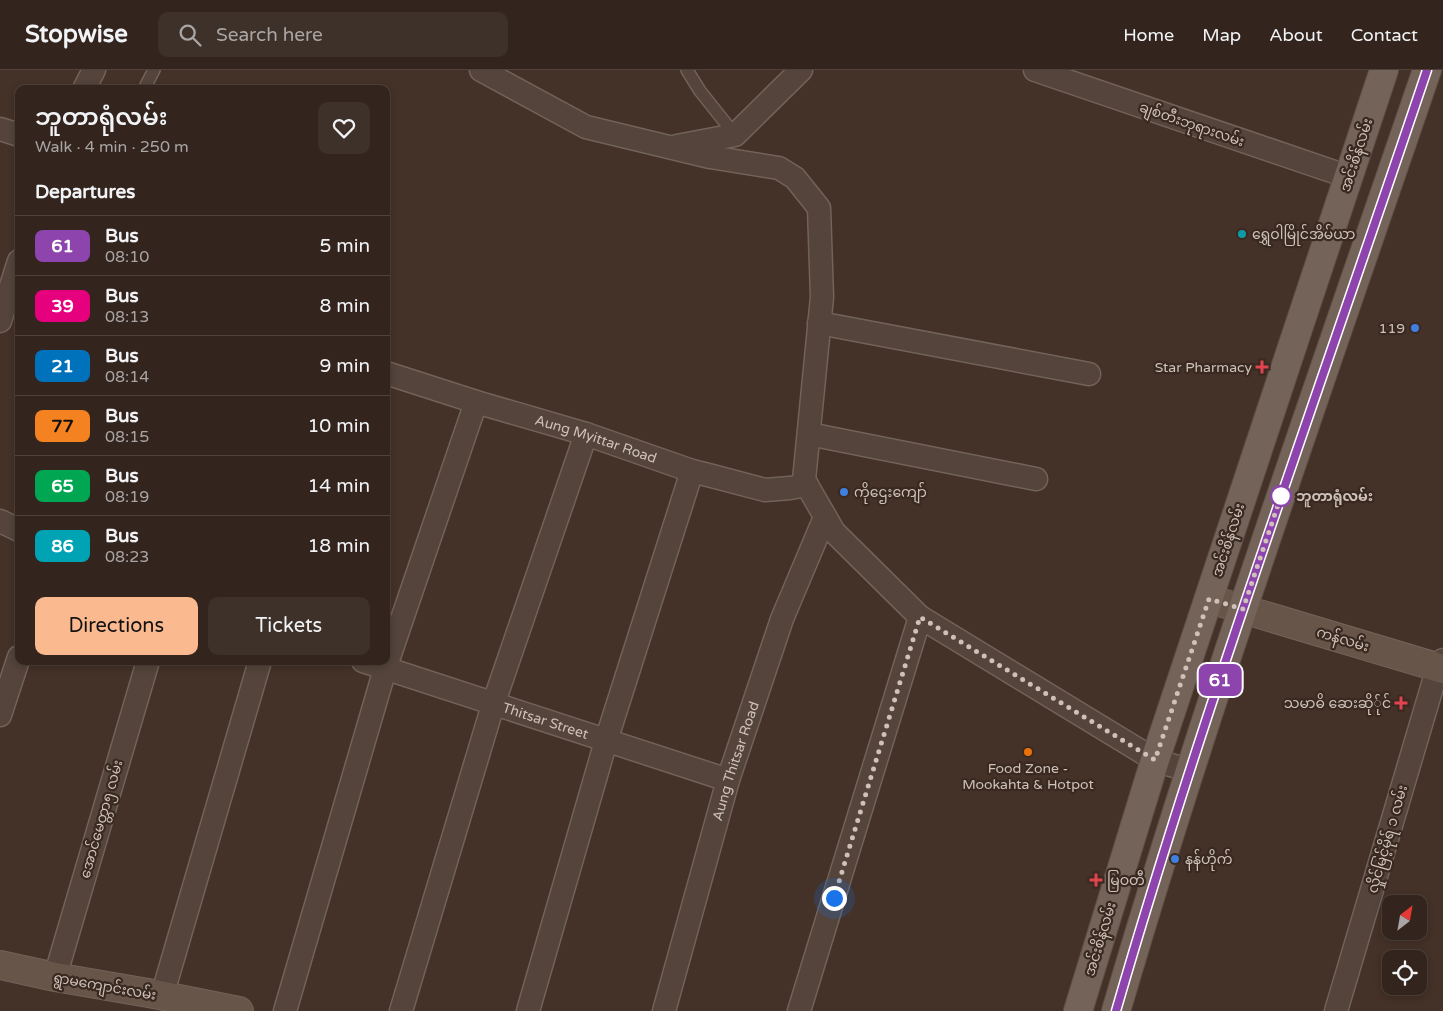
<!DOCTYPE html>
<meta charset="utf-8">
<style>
:root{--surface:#33251d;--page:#3e312a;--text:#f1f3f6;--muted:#a9a5a4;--line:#4e423b;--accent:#fbb990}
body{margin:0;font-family:"Varela Round","Noto Sans Myanmar",sans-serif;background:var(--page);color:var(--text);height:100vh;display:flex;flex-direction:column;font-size:19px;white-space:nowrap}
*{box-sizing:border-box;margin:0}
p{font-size:16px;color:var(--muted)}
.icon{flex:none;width:28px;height:28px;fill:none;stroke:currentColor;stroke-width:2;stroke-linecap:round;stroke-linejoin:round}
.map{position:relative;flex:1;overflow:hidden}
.details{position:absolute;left:15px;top:15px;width:375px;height:580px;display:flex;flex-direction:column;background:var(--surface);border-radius:10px;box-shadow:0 2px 8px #0003,0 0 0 1px var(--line)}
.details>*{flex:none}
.badge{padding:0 10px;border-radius:8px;font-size:18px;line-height:32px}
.needle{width:32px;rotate:31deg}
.tools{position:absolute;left:1382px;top:825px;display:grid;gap:10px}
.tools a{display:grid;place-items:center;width:45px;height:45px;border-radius:10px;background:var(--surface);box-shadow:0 2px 8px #0003,0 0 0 1px var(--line);font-size:25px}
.you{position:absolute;width:25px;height:25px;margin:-12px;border:4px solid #fff;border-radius:50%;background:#1a73e8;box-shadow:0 0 0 8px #1a73e833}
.map>.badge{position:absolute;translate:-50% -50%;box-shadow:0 0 0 2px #fff}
h2{padding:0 20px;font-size:19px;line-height:45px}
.round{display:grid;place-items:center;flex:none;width:52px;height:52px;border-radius:10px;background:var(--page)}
.headline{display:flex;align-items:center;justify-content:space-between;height:85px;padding:0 20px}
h1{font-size:24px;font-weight:600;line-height:38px}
.primary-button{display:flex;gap:10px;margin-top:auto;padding:10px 20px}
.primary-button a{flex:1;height:58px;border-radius:10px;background:var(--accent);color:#111;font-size:20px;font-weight:600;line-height:58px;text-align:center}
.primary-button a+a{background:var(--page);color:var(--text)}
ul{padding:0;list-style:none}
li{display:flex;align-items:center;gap:15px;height:60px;padding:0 20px;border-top:1px solid var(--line)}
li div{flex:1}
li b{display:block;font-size:19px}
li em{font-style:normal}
li .badge{min-width:55px;font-weight:700;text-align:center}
header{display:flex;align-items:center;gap:30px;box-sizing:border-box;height:70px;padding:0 25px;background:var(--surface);border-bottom:1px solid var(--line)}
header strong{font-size:24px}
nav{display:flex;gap:28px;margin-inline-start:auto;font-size:18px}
.search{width:350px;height:45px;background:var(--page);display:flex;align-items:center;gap:12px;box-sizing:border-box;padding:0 18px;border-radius:10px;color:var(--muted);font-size:19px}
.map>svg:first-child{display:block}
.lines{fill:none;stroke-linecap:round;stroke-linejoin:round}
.service-casing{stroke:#71625a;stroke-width:14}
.minor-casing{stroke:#71625a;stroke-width:25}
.secondary-casing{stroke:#71625a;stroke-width:30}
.primary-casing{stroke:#5d4e45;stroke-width:30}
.service{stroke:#54443b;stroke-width:11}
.minor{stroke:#54443b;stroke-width:22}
.secondary{stroke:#675549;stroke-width:28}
.primary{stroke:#746359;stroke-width:28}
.line-casing{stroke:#fff;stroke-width:11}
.line{stroke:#8e44ad;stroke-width:8}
.walk{stroke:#cdc1b9;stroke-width:5;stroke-dasharray:0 9}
.culture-dot{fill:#0f9aa8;stroke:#392920;stroke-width:2}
.shop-dot{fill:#3f7fe0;stroke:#392920;stroke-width:2}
.health-dot{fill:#e0444e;stroke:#392920;stroke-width:2}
.stop-dot{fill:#fff;stroke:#8e44ad;stroke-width:2.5}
.food-dot{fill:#e8710a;stroke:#392920;stroke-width:2}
.labels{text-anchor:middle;stroke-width:4.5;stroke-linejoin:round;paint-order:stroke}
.street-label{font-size:14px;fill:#cdc1b9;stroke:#392920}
.poi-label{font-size:14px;fill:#cdc1b9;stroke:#392920;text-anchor:start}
.stop-label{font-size:14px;font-weight:bold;fill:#cdc1b9;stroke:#392920;text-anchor:start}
</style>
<header>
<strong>Stopwise</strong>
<div class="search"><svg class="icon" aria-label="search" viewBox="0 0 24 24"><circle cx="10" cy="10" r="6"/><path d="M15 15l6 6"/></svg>Search here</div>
<nav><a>Home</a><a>Map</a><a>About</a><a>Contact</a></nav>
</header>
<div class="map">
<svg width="1443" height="941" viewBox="0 0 1443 941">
<rect width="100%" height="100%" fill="#443127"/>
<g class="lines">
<!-- service casing -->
<g class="service-casing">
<path id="service" d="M 687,0 L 700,21 L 735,65
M 144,19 L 154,0"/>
</g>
<!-- minor casing -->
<g class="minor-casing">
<g id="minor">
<path d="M 481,0 L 586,57 L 710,87 L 779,98 L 795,108 L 819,138 L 822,227 L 804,410 L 834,462 L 920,547 L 1155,690 L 1190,701"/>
<path d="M 1035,0 L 1349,107"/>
<path d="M 84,19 L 94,0"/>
<path d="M 0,59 L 19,65"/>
<path d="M 677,76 L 735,65 L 801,0"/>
<path d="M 0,251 L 19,191"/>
<path d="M 819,253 L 1089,304"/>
<path id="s1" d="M 386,303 L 476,332 L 586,364 L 692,401 L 712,406 L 765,420 L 790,418 L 807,415"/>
<path d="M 809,364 L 1036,409"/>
<path d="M 0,451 L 19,460"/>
<path id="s2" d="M 363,591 L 728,710"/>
<path d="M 0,645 L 19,587"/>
<path d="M 55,907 L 148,591"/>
<path d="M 162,926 L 260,591"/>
<path d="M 285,941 L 385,599 L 476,332"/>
<path d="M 401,941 L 493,635 L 586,364"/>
<path d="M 528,941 L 606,671 L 692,401"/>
<path id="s3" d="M 664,941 L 728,710 L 782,549 L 825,447"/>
<path d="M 799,941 L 920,547"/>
<path d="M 1336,941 L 1438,597 L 1443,590"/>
</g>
</g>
<!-- secondary casing -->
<g class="secondary-casing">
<path id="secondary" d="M 1209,529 L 1443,599
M 0,895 L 55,907 L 154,924 L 239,941"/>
</g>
<!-- primary casing -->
<g class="primary-casing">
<path id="primary" d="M 1078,941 L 1155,690 L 1384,0
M 1116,941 C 1209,624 1320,313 1427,0"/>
</g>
<!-- service -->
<use href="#service" class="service"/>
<!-- minor -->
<use href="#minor" class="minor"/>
<!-- secondary -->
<use href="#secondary" class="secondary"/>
<!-- primary -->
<use href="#primary" class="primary"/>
</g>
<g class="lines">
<!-- line casing -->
<g class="line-casing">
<path id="line" d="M 1116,941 C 1208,624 1322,313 1427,0"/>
</g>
<!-- line -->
<use href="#line" class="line"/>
<!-- walk -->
<path class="walk" d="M 834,828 L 920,547 L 1155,690 L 1209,529 L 1243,539 L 1281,426"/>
</g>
<!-- markers -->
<circle class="culture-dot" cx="1242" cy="164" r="5"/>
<g class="shop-dot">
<circle cx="1415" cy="258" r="5"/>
<circle cx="844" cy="422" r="5"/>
<circle cx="1175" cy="789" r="5"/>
</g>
<g class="health-dot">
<path d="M1259.5 289.5h5v5h5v5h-5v5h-5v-5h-5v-5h5z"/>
<path d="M1398.5 625.5h5v5h5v5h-5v5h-5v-5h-5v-5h5z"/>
<path d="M1093.5 802.5h5v5h5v5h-5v5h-5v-5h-5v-5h5z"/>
</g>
<circle class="stop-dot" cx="1281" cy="426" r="10"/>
<circle class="food-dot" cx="1028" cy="682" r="5"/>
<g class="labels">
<!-- street labels -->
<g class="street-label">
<text transform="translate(1192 54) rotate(19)" y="5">ချစ်တီးဘုရားလမ်း</text>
<text transform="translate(1356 85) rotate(-72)" y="5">အင်းစိန်လမ်း</text>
<text dy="5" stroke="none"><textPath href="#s1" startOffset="220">Aung Myittar Road</textPath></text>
<text transform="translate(1228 470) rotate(-72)" y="5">အင်းစိန်လမ်း</text>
<text transform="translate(1343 569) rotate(17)" y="5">ကန်လမ်း</text>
<text dy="5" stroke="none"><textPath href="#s2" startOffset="192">Thitsar Street</textPath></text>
<text dy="5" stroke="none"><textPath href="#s3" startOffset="260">Aung Thitsar Road</textPath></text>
<text transform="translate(101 749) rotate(-74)" y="5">အောင်မေတ္တာ၅ လမ်း</text>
<text transform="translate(1387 769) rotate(-74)" y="5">လှိုင်မြင့်မိုရ် ၁ လမ်း</text>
<text transform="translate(1100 869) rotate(-73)" y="5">အင်းစိန်လမ်း</text>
<text transform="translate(105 916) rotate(10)" y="5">ရွာမကျောင်းလမ်း</text>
</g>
<!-- poi labels -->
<g class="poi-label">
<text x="1252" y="169">ရွှေဝါမြိုင်အိမ်ယာ</text>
<text x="1405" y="263" text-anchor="end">119</text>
<text x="1252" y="302" text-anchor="end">Star Pharmacy</text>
<text x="854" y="427">ကိုဌေးကျော်</text>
<text x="1391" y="638" text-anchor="end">သမာဓိ ဆေးဆို်ုင်</text>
<text x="1028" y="703" text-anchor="middle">Food Zone -<tspan x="1028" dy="16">Mookahta &amp; Hotpot</tspan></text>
<text x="1185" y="794">နန်ဟိုက်</text>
<text x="1107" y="815">မြဝတီ</text>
</g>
<!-- stop labels -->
<g class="stop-label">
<text x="1296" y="431">ဘူတာရုံလမ်း</text>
</g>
</g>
</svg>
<div class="tools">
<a><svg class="needle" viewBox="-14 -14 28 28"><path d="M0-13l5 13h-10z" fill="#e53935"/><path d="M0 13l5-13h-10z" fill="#a9a5a4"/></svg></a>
<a><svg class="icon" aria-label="locate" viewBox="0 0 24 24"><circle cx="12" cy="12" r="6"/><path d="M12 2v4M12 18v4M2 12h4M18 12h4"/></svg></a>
</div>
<div class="you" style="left:834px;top:828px"></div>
<b class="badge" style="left:1220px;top:610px;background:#8e44ad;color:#fff">61</b>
<section class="details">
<div class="headline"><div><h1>ဘူတာရုံလမ်း</h1><p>Walk · 4 min · 250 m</p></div><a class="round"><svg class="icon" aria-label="heart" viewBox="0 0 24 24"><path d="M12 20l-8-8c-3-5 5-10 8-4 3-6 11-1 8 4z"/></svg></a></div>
<h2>Departures</h2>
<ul>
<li><span class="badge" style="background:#8e44ad;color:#fff">61</span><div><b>Bus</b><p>08:10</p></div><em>5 min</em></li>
<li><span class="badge" style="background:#e6007e;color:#fff">39</span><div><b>Bus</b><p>08:13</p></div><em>8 min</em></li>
<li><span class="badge" style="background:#0072bc;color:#fff">21</span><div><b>Bus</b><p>08:14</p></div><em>9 min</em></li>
<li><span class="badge" style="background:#f58220;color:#111">77</span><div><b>Bus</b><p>08:15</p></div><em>10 min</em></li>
<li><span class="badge" style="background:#00a651;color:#fff">65</span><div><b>Bus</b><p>08:19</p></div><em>14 min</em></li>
<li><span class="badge" style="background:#00a3b4;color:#fff">86</span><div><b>Bus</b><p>08:23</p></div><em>18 min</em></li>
</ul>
<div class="primary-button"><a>Directions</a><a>Tickets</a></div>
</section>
</div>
